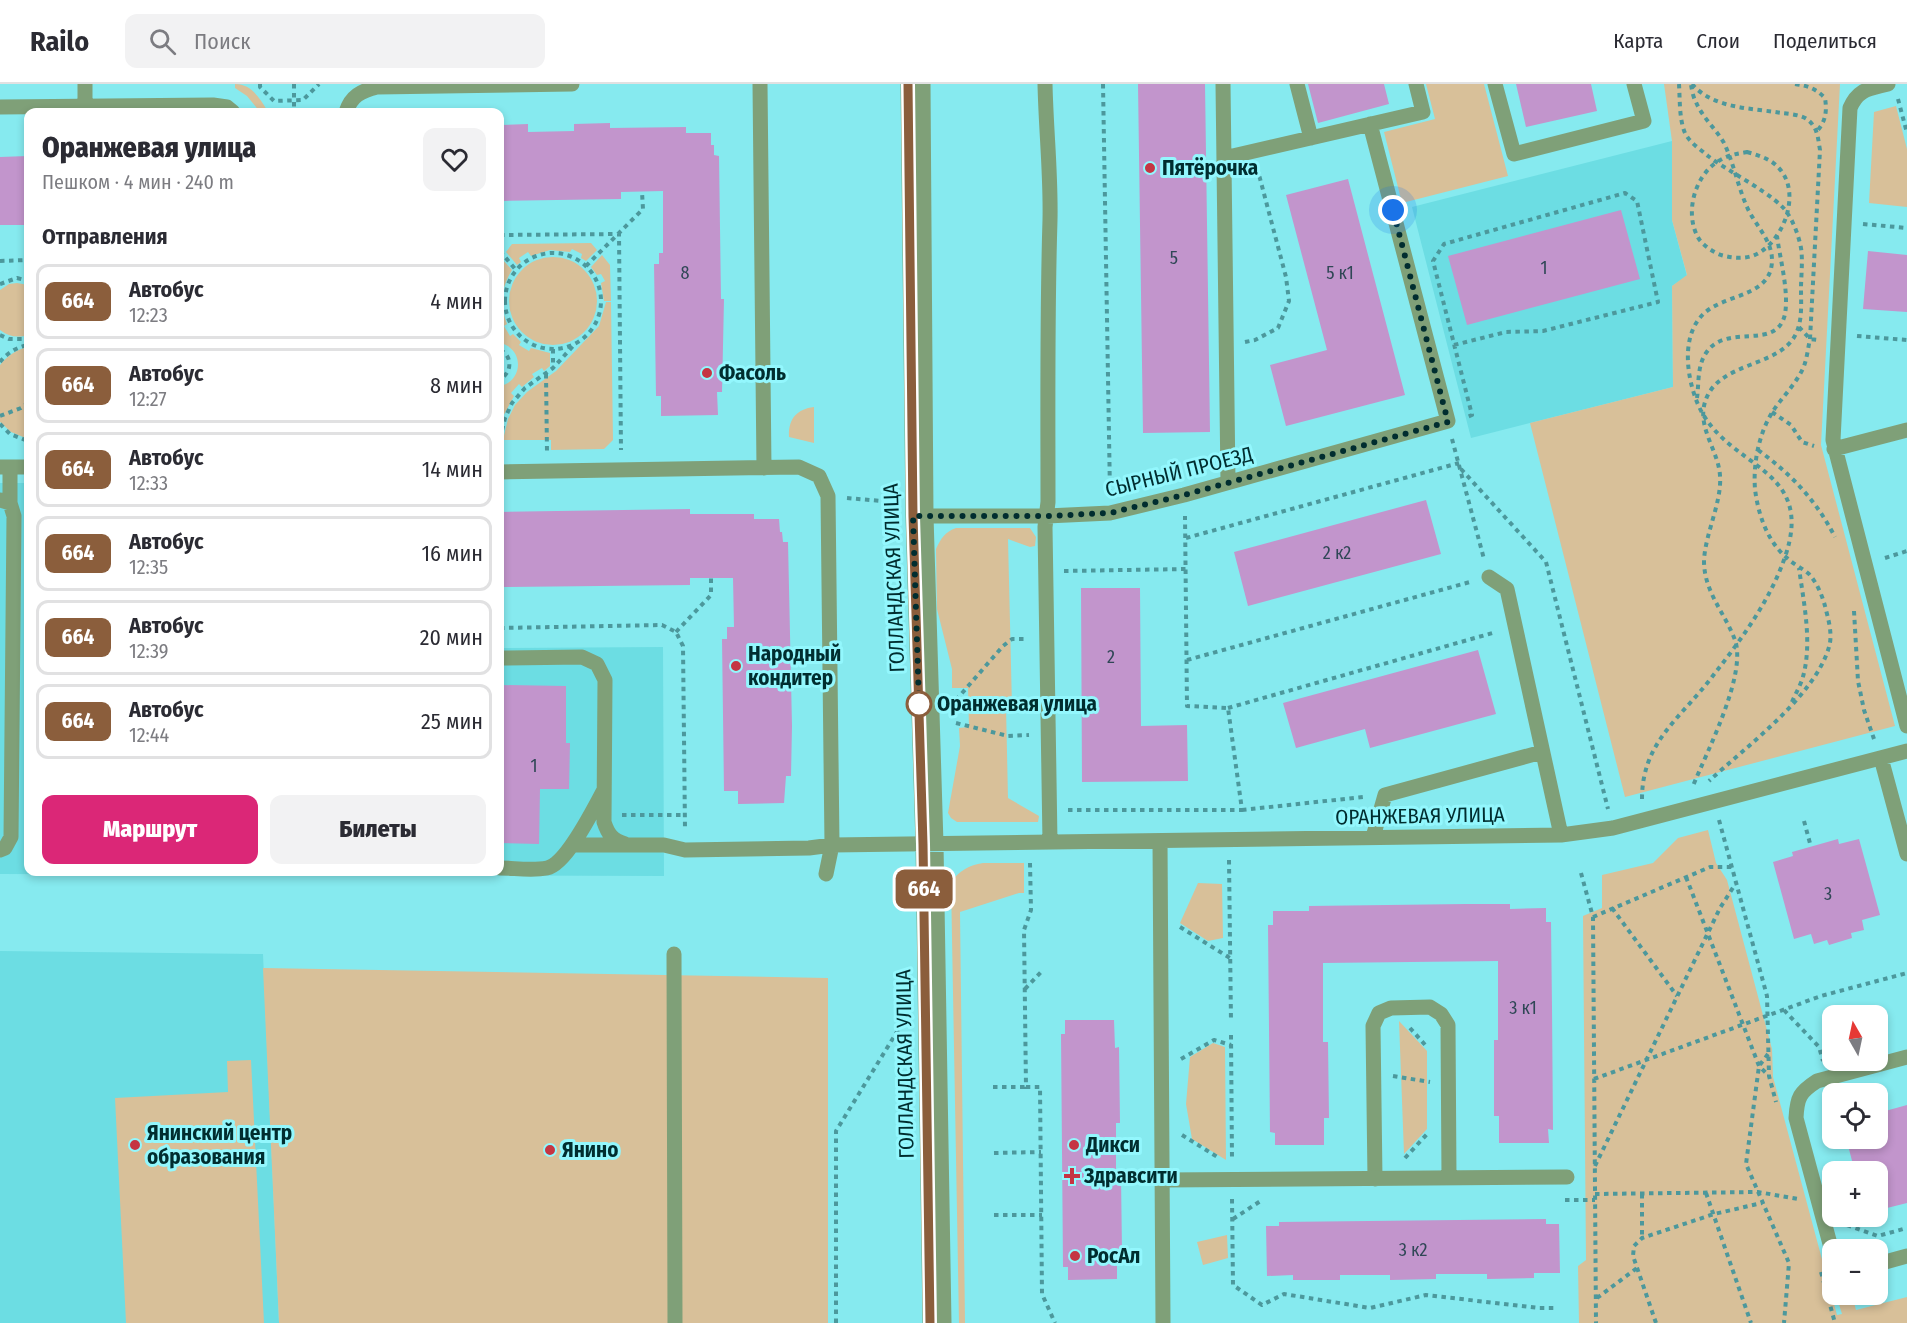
<!DOCTYPE html>
<html lang="ru">
<meta charset="utf-8">
<style>
:root{--surface:#fff;--page:#f2f2f3;--text:#2b2b33;--muted:#7c7c81;--line:#e1e1e2;--accent:#db2777}
body{margin:0;font-family:"Fira Sans Condensed",sans-serif;background:var(--page);color:var(--text);height:100vh;display:flex;flex-direction:column;font-size:22px;white-space:nowrap}
*{box-sizing:border-box;margin:0}
p{font-size:20px;color:var(--muted)}
.icon{flex:none;width:33px;height:33px;fill:none;stroke:currentColor;stroke-width:2;stroke-linecap:round;stroke-linejoin:round}
.map{position:relative;flex:1;overflow:hidden}
.drawer{position:absolute;left:24px;top:24px;width:480px;height:768px;display:flex;flex-direction:column;background:var(--surface);border-radius:12px;box-shadow:0 3px 9px #0003}
.drawer>*{flex:none}
.badge{padding:0 12px;border-radius:9px;font-size:21px;line-height:39px}
.needle{width:39px;rotate:351deg}
.controls{position:absolute;left:1822px;top:921px;display:grid;gap:12px}
.controls a{display:grid;place-items:center;width:66px;height:66px;border-radius:12px;background:var(--surface);box-shadow:0 3px 9px #0003;font-size:30px}
.you{position:absolute;width:30px;height:30px;margin:-15px;border:4px solid #fff;border-radius:50%;background:#1a73e8;box-shadow:0 0 0 9px #1a73e833}
.map>.badge{position:absolute;translate:-50% -50%;box-shadow:0 0 0 3px #fff}
h2{padding:0 18px;font-size:22px;line-height:54px}
.round{display:grid;place-items:center;flex:none;width:63px;height:63px;border-radius:12px;background:var(--page)}
.summary{display:flex;align-items:center;justify-content:space-between;height:102px;padding:0 18px}
h1{font-size:28px;font-weight:800;line-height:45px}
.action{display:flex;gap:12px;margin-top:auto;padding:12px 18px}
.action a{flex:1;height:69px;border-radius:12px;background:var(--accent);color:#fff;font-size:24px;font-weight:800;line-height:69px;text-align:center}
.action a+a{background:var(--page);color:var(--text)}
ul{padding:0;list-style:none}
li{display:flex;align-items:center;gap:18px;height:75px;margin:0 12px 9px;padding:0 6px;border:3px solid var(--line);border-radius:12px}
li div{flex:1}
li b{display:block;font-size:22px}
li em{font-style:normal}
li .badge{min-width:66px;font-weight:700;text-align:center}
header{display:flex;align-items:center;gap:36px;box-sizing:border-box;height:84px;padding:0 30px;background:var(--surface);border-bottom:2px solid var(--line)}
header strong{font-size:28px}
nav{display:flex;gap:33px;margin-inline-start:auto;font-size:21px}
.search{width:420px;height:54px;background:var(--page);display:flex;align-items:center;gap:15px;box-sizing:border-box;padding:0 21px;border-radius:12px;color:var(--muted);font-size:22px}
.map>svg:first-child{display:block}
.built{fill:#6cdde3}
.green{fill:#d8c099}
.building{fill:#c295cc}
.lines{fill:none;stroke-linecap:round;stroke-linejoin:round}
.path{stroke:#4c989c;stroke-width:4;stroke-dasharray:4.5 4.5;stroke-linecap:butt}
.minor{stroke:#7fa078;stroke-width:15}
.line-casing{stroke:#fff;stroke-width:14}
.line{stroke:#8b5e3c;stroke-width:9}
.walk{stroke:#002d2f;stroke-width:6;stroke-dasharray:0 10.8}
.poi-dot{fill:#c53543;stroke:#93f7fd;stroke-width:2}
.stop-dot{fill:#fff;stroke:#8b5e3c;stroke-width:3}
.labels{text-anchor:middle;stroke-width:6;stroke-linejoin:round;paint-order:stroke}
.number-label{font-size:18px;fill:#304756}
.poi-label{font-size:21px;font-weight:bold;fill:#002d2f;stroke:#93f7fd;text-anchor:start}
.street-label{font-size:21px;fill:#002d2f;stroke:#93f7fd}
.stop-label{font-size:21px;font-weight:bold;fill:#002d2f;stroke:#93f7fd;text-anchor:start}
</style>
<header>
<strong>Railo</strong>
<div class="search"><svg class="icon" aria-label="search" viewBox="0 0 24 24"><circle cx="10" cy="10" r="6"/><path d="M15 15l6 6"/></svg>Поиск</div>
<nav><a>Карта</a><a>Слои</a><a>Поделиться</a></nav>
</header>
<div class="map">
<svg width="1907" height="1239" viewBox="0 0 1907 1239">
<rect width="100%" height="100%" fill="#86eaef"/>
<!-- built -->
<path class="built" d="M 1672,57 L 1672,136 L 1687,192 L 1672,202 L 1673,303 L 1471,354 L 1412,123 Z
M 0,399 L 28,399 L 28,788 L 500,788 L 500,564 L 663,563 L 664,792 L 0,790 Z
M 0,867 L 263,870 L 279,1239 L 0,1239 Z"/>
<!-- green -->
<path class="green" d="M 235,0 C 251,0 259,13 267,26 L 288,25 L 288,28 L 260,28 L 247,12 L 235,4 Z
M 1426,0 L 1484,0 L 1508,92 L 1402,119 L 1384,48 L 1435,35 Z
M 1664,0 L 1840,0 L 1821,361 L 1895,642 L 1625,713 L 1530,339 L 1673,303 L 1672,202 L 1687,191 L 1672,136 L 1672,57 Z
M 1896,22 L 1907,65 L 1907,123 L 1869,119 L 1874,28 Z
M 591,159 L 597,166 L 586,177 L 581,174 L 582,170 L 572,165 L 570,168 L 550,166 L 531,172 L 528,168 L 519,174 L 521,178 L 517,181 L 506,168 L 512,160 Z
M 602,171 L 610,181 L 611,217 L 604,217 L 601,199 L 605,197 L 601,190 L 597,191 L 591,183 Z
M509 217a44 44 0 1 1 88 0a44 44 0 1 1-88 0Z
M 502,175 L 512,186 C 501,204 499,220 507,240 L 504,242 L 510,252 L 513,250 L 521,258 L 519,261 L 529,267 L 531,264 L 550,269 L 550,282 L 544,287 L 542,284 L 532,290 L 534,293 L 522,303 L 519,300 L 511,309 L 514,312 L 500,338 L 500,302 C 524,297 524,264 500,259 L 500,178 Z
M 17,199 L 28,201 L 28,251 C 18,254 9,253 0,246 L 0,206 L 9,200 Z
M 606,218 L 611,218 L 613,356 L 604,365 L 551,366 L 551,356 L 503,356 L 508,335 L 515,321 L 527,308 L 556,287 L 599,242 Z
M 28,263 L 28,355 L 11,348 L 0,338 L 0,281 C 7,272 17,265 28,263 Z
M 814,323 L 814,359 L 789,353 C 788,336 796,325 814,323 Z
M 956,444 L 1030,444 L 1036,453 L 1035,462 L 1030,463 L 1008,455 L 1012,623 L 1006,623 L 1008,714 L 1039,732 L 1038,738 L 957,738 L 951,734 L 948,729 L 960,662 L 959,644 L 969,643 L 968,604 L 952,604 L 952,585 L 937,525 L 936,465 C 941,454 945,448 956,444 Z
M 1708,746 L 1716,779 L 1727,796 L 1772,965 L 1773,993 L 1837,1231 L 1842,1230 L 1836,1211 L 1852,1211 L 1856,1226 L 1907,1213 L 1907,1239 L 1579,1239 L 1578,1182 L 1586,1176 L 1583,832 L 1602,824 L 1602,791 L 1653,779 L 1678,754 Z
M 983,779 L 1024,779 L 1024,809 L 1019,809 L 960,828 L 965,1239 L 959,1239 L 951,798 C 959,787 969,781 983,779 Z
M 1198,799 L 1222,800 L 1223,854 L 1208,857 L 1180,839 Z
M 263,884 L 828,894 L 828,1239 L 279,1239 Z
M 1399,937 L 1427,967 L 1427,1045 L 1404,1070 Z
M 1213,959 L 1225,963 L 1226,1076 L 1192,1055 L 1186,1020 L 1190,973 Z
M 251,976 L 264,1239 L 126,1239 L 115,1014 L 228,1008 L 227,977 Z
M 1227,1151 L 1228,1174 L 1203,1181 L 1197,1158 Z"/>
<!-- building -->
<path class="building" d="M 1138,0 L 1205,0 L 1210,348 L 1143,349 Z
M 1308,0 L 1384,0 L 1389,20 L 1318,39 Z
M 1516,0 L 1591,0 L 1597,27 L 1526,43 Z
M 610,39 L 610,44 L 686,43 L 686,49 L 711,49 L 711,61 L 714,61 L 714,71 L 719,72 L 721,215 L 724,215 L 722,308 L 717,308 L 718,331 L 661,332 L 661,312 L 656,312 L 654,180 L 659,180 L 659,169 L 663,169 L 663,107 L 621,108 L 621,115 L 500,117 L 500,41 L 528,40 L 528,48 L 574,47 L 574,40 Z
M 28,72 L 28,129 L 24,129 L 24,141 L 0,141 L 0,73 Z
M 1348,95 L 1405,311 L 1286,342 L 1270,281 L 1327,266 L 1286,111 Z
M 1621,126 L 1640,195 L 1467,241 L 1448,172 Z
M 1868,167 L 1907,171 L 1907,228 L 1863,225 Z
M 1426,416 L 1441,470 L 1248,522 L 1234,468 Z
M 690,425 L 690,430 L 754,430 L 754,435 L 779,435 L 780,448 L 782,448 L 783,458 L 788,458 L 792,642 L 791,692 L 786,692 L 784,719 L 738,720 L 738,707 L 724,707 L 722,555 L 727,555 L 727,543 L 734,543 L 733,494 L 690,494 L 690,501 L 500,503 L 500,428 Z
M 1081,504 L 1140,504 L 1141,642 L 1187,641 L 1188,697 L 1082,698 Z
M 1478,566 L 1496,630 L 1370,664 L 1365,645 L 1296,664 L 1283,619 Z
M 500,601 L 566,602 L 566,659 L 570,659 L 569,705 L 540,705 L 539,760 L 500,759 Z
M 1838,755 L 1839,760 L 1859,755 L 1880,831 L 1862,836 L 1864,846 L 1851,849 L 1852,854 L 1829,861 L 1827,856 L 1814,860 L 1811,850 L 1794,855 L 1773,778 L 1793,772 L 1792,768 Z
M 1466,820 L 1510,820 L 1510,825 L 1546,824 L 1546,838 L 1551,838 L 1552,924 L 1553,1046 L 1548,1045 L 1549,1059 L 1499,1059 L 1499,1032 L 1494,1032 L 1494,956 L 1498,956 L 1498,877 L 1323,879 L 1323,958 L 1328,958 L 1329,1034 L 1324,1034 L 1324,1061 L 1275,1061 L 1275,1049 L 1270,1048 L 1268,841 L 1273,841 L 1273,827 L 1309,827 L 1309,822 Z
M 1065,936 L 1114,936 L 1115,964 L 1119,963 L 1120,1039 L 1116,1039 L 1116,1093 L 1121,1092 L 1122,1168 L 1117,1168 L 1117,1195 L 1068,1196 L 1068,1183 L 1063,1183 L 1061,950 L 1065,950 Z
M 1907,1021 L 1907,1119 L 1883,1125 L 1878,1105 L 1878,1088 L 1855,1088 L 1846,1054 L 1878,1054 L 1878,1029 Z
M 1546,1135 L 1546,1140 L 1559,1140 L 1560,1189 L 1534,1189 L 1534,1194 L 1487,1195 L 1487,1190 L 1436,1190 L 1436,1195 L 1390,1196 L 1390,1191 L 1340,1191 L 1340,1196 L 1293,1196 L 1293,1191 L 1267,1192 L 1266,1142 L 1279,1142 L 1279,1138 Z"/>
<g class="lines">
<!-- path -->
<path class="path" d="M 260,0 L 260,3 L 274,17 L 303,16 L 319,0
M 294,0 L 294,28
M 1103,0 L 1110,410
M 1679,0 C 1680,15 1679,35 1685,49 C 1690,59 1700,65 1708,72 C 1727,87 1778,112 1788,130 C 1794,139 1799,153 1801,164 C 1803,177 1801,192 1801,205 C 1801,216 1802,230 1799,241 C 1789,287 1714,273 1704,322 C 1699,346 1719,369 1720,392 C 1722,418 1705,450 1704,477 C 1704,508 1725,529 1735,556 C 1747,591 1707,667 1693,702
M 1692,0 C 1713,25 1752,24 1782,29 C 1791,30 1802,31 1808,36 C 1818,44 1818,55 1820,66 L 1810,255 C 1808,264 1807,274 1804,282 C 1797,299 1783,312 1773,327 C 1759,349 1753,379 1755,405 C 1758,430 1767,457 1787,474 C 1793,480 1802,484 1809,490 C 1817,499 1822,511 1825,522 C 1828,534 1833,550 1829,563 C 1815,612 1747,662 1709,697
M 1795,0 C 1808,2 1815,4 1825,14 C 1827,27 1826,37 1817,47
M 1898,15 L 1907,49
M 1747,68 C 1761,72 1774,76 1782,88 C 1801,114 1781,162 1752,172 C 1742,175 1731,174 1721,171 C 1713,168 1704,162 1699,155 C 1684,131 1694,93 1717,78 C 1727,71 1736,70 1747,68 Z
M 1863,140 L 1907,144
M 500,151 L 619,150 L 621,366
M 500,167 L 516,186
M505 217a48 48 0 1 1 96 0a48 48 0 1 1-96 0Z
M 0,177 L 28,176
M 586,182 L 643,125 L 642,108
M 0,200 L 17,194 L 28,197
M 1799,243 L 1810,255 L 1819,256
M 0,251 L 9,255 L 28,255
M 1857,252 L 1907,256
M 1245,258 L 1255,256 L 1278,244 L 1289,217 L 1286,193 L 1258,87
M 1454,261 L 1506,248 L 1543,247 L 1658,218 L 1637,117 L 1625,109 L 1444,160 L 1433,177 L 1472,331 L 1467,333
M 553,265 L 553,284
M 500,266 C 513,272 512,289 500,295
M 0,278 C 7,269 17,263 28,261
M 546,290 L 547,368
M 1697,314 C 1699,300 1697,282 1706,269 C 1726,238 1777,268 1785,230 C 1789,207 1780,175 1777,152
M 1772,328 L 1791,341 L 1802,358 L 1814,362
M 0,332 L 21,324 L 28,319
M 0,340 L 10,350 L 28,357
M 500,355 L 505,334 L 512,319 L 525,304 L 553,284 L 574,261
M 1452,355 L 1484,475
M 1758,366 C 1791,390 1816,416 1835,453
M 1461,385 L 1546,478 L 1608,725
M 847,414 L 893,418
M 1186,454 L 1459,379
M 1885,474 L 1907,467
M 1064,487 L 1186,485
M 1854,527 L 1858,597 L 1864,626 L 1874,655
M 500,544 L 662,541 L 676,548 L 683,562 L 685,745
M 676,548 L 711,511 L 711,494
M 1187,576 L 1470,498
M 956,616 L 1003,562 L 1012,555 L 1028,555
M 1792,618 C 1795,611 1799,604 1802,596 C 1813,561 1804,521 1799,484
M 1228,624 L 1496,548
M 956,639 L 1008,652 L 1029,651
M 1642,715 C 1642,658 1680,635 1712,593 C 1740,557 1770,517 1785,473 C 1817,380 1724,386 1697,318 C 1685,288 1680,241 1713,223 C 1735,210 1772,209 1772,176 C 1772,156 1755,141 1747,123 C 1738,103 1734,80 1724,59 C 1716,45 1702,33 1696,18 C 1693,13 1692,6 1691,1
M 1068,726 L 1242,726 L 1228,624 L 1187,622 L 1185,432
M 1242,726 L 1363,713
M 622,731 L 685,731
M 1719,736 L 1767,912 L 1769,992 L 1776,1018
M 1804,737 L 1811,763
M 1229,776 L 1231,938
M 1030,779 L 1031,826 L 1024,846 L 1026,1003 L 1040,1003 L 1042,1210 L 1055,1239
M 1581,789 L 1593,833 L 1596,1239
M 1686,793 L 1759,982 L 1768,991
M 1612,824 L 1677,912
M 1593,833 L 1710,783 L 1732,783
M 1180,843 L 1230,874
M 1025,905 L 1043,886
M 1784,926 L 1819,963 L 1823,977
M 1410,944 L 1427,963
M 1231,951 L 1232,1075
M 1768,970 L 1759,982 L 1746,1080 L 1789,1179 L 1784,1239
M 1181,975 L 1214,956 L 1231,961
M 1393,992 L 1430,998
M 1594,995 L 1821,912 L 1907,889
M 993,1003 L 1026,1003
M 1878,1020 L 1880,1029
M 1182,1051 L 1219,1074
M 994,1069 L 1041,1068
M 1405,1074 L 1428,1049
M 1595,1082 L 1720,824 L 1736,799
M 1706,1109 L 1751,1239
M 1595,1110 L 1758,1108 L 1798,1115
M 1642,1110 L 1642,1154
M 1232,1115 L 1233,1201 L 1262,1221 L 1284,1210 L 1370,1224 L 1426,1211 L 1539,1224 L 1555,1224
M 1565,1116 L 1595,1116
M 994,1131 L 1042,1131
M 1233,1135 L 1262,1116
M 1847,1141 L 1878,1152 L 1907,1144
M 1821,1188 L 1835,1239
M 1597,1214 L 1637,1184
M 836,1239 L 836,1047 L 903,938
M 1656,1239 L 1633,1172 L 1634,1162 L 1642,1154 L 1714,1130 L 1762,1119"/>
<!-- minor -->
<path class="minor" d="M 85,0 L 85,22
M 760,0 L 764,384
M 908,0 L 913,432 L 923,760 L 930,1239
M 923,0 L 926,432 L 936,760 L 944,1239
M 1045,0 C 1046,46 1051,91 1050,136 C 1047,230 1048,324 1048,418 L 1045,443 L 1050,758
M 1223,0 L 1228,398
M 1297,0 L 1311,54
M 1495,0 L 1514,70 L 1644,37 L 1634,0
M 1888,0 C 1869,5 1858,5 1850,24 L 1833,356 L 1907,642
M 0,23 L 213,21 L 227,23 L 233,28
M 346,28 C 351,12 361,7 377,3 L 572,0
M 1224,74 L 1423,28 L 1416,0
M 1834,365 L 1907,346
M 0,383 L 28,383
M 500,388 L 799,383 L 819,392 L 828,412 L 832,761 L 826,790
M 0,416 L 10,419 L 14,432 L 11,753 L 5,764 L 0,766
M 10,419 L 10,383
M 916,432 L 1047,432 L 1110,429 L 1184,411 L 1448,337 L 1370,40
M 1489,493 L 1507,505 L 1561,751
M 500,574 L 582,573 L 597,580 L 605,596 L 604,738 C 608,750 612,756 625,760
M 1881,674 L 1907,770
M 1373,753 L 1385,711 L 1542,668
M 1160,757 L 1163,1239
M 572,761 L 664,761 L 685,766 L 809,764 L 832,761 L 1561,751 L 1613,744 L 1907,667
M 500,784 C 514,784 532,787 547,784 C 567,780 594,724 604,706
M 674,870 L 675,1239
M 1375,1095 L 1373,942 L 1379,929 L 1391,924 L 1430,923 L 1441,930 L 1448,941 L 1449,1094
M 1162,1096 L 1567,1093
M 1833,1171 L 1796,1034 C 1797,1013 1800,1008 1817,997 L 1907,973
M 1878,1180 L 1907,1172"/>
</g>
<g class="lines">
<!-- line casing -->
<g class="line-casing">
<path id="line" d="M 908,0 L 913,432 L 923,760 L 930,1239"/>
</g>
<!-- line -->
<use href="#line" class="line"/>
<!-- walk -->
<path class="walk" d="M 919,620 L 913,432 L 1047,432 L 1110,429 L 1184,411 L 1448,338 L 1393,126"/>
</g>
<!-- markers -->
<g class="poi-dot">
<circle cx="1150" cy="84" r="6"/>
<circle cx="707" cy="289" r="6"/>
<circle cx="736" cy="582" r="6"/>
<circle cx="135" cy="1061" r="6"/>
<circle cx="1074" cy="1061" r="6"/>
<circle cx="550" cy="1066" r="6"/>
<path d="M1069 1083h6v6h6v6h-6v6h-6v-6h-6v-6h6z"/>
<circle cx="1075" cy="1172" r="6"/>
</g>
<circle class="stop-dot" cx="919" cy="620" r="12"/>
<g class="labels">
<!-- number labels -->
<g class="number-label">
<text x="1174" y="180">5</text>
<text x="1544" y="190">1</text>
<text x="685" y="195">8</text>
<text x="1340" y="195">5 к1</text>
<text x="1337" y="475">2 к2</text>
<text x="1111" y="579">2</text>
<text x="534" y="688">1</text>
<text x="1828" y="816">3</text>
<text x="1523" y="930">3 к1</text>
<text x="1413" y="1172">3 к2</text>
</g>
<!-- poi labels -->
<g class="poi-label">
<text x="1162" y="91">Пятёрочка</text>
<text x="719" y="296">Фасоль</text>
<text x="748" y="577">Народный<tspan x="748" dy="24">кондитер</tspan></text>
<text x="147" y="1056">Янинский центр<tspan x="147" dy="24">образования</tspan></text>
<text x="1086" y="1068">Дикси</text>
<text x="562" y="1073">Янино</text>
<text x="1084" y="1099">Здравсити</text>
<text x="1087" y="1179">РосАл</text>
</g>
<!-- street labels -->
<g class="street-label">
<text transform="translate(1179 388) rotate(-14)" y="7">СЫРНЫЙ ПРОЕЗД</text>
<text transform="translate(894 494) rotate(-92)" y="7">ГОЛЛАНДСКАЯ УЛИЦА</text>
<text transform="translate(1420 732) rotate(-1)" y="7">ОРАНЖЕВАЯ УЛИЦА</text>
<text transform="translate(905 980) rotate(-91)" y="7">ГОЛЛАНДСКАЯ УЛИЦА</text>
</g>
<!-- stop labels -->
<g class="stop-label">
<text x="937" y="627">Оранжевая улица</text>
</g>
</g>
</svg>
<div class="controls">
<a><svg class="needle" viewBox="-14 -14 28 28"><path d="M0-13l5 13h-10z" fill="#e53935"/><path d="M0 13l5-13h-10z" fill="#7c7c81"/></svg></a>
<a><svg class="icon" aria-label="locate" viewBox="0 0 24 24"><circle cx="12" cy="12" r="6"/><path d="M12 2v4M12 18v4M2 12h4M18 12h4"/></svg></a>
<a>+</a>
<a>−</a>
</div>
<div class="you" style="left:1393px;top:126px"></div>
<b class="badge" style="left:924px;top:805px;background:#8b5e3c;color:#fff">664</b>
<section class="drawer">
<div class="summary"><div><h1>Оранжевая улица</h1><p>Пешком · 4 мин · 240 m</p></div><a class="round"><svg class="icon" aria-label="heart" viewBox="0 0 24 24"><path d="M12 20l-8-8c-3-5 5-10 8-4 3-6 11-1 8 4z"/></svg></a></div>
<h2>Отправления</h2>
<ul>
<li><span class="badge" style="background:#8b5e3c;color:#fff">664</span><div><b>Автобус</b><p>12:23</p></div><em>4 мин</em></li>
<li><span class="badge" style="background:#8b5e3c;color:#fff">664</span><div><b>Автобус</b><p>12:27</p></div><em>8 мин</em></li>
<li><span class="badge" style="background:#8b5e3c;color:#fff">664</span><div><b>Автобус</b><p>12:33</p></div><em>14 мин</em></li>
<li><span class="badge" style="background:#8b5e3c;color:#fff">664</span><div><b>Автобус</b><p>12:35</p></div><em>16 мин</em></li>
<li><span class="badge" style="background:#8b5e3c;color:#fff">664</span><div><b>Автобус</b><p>12:39</p></div><em>20 мин</em></li>
<li><span class="badge" style="background:#8b5e3c;color:#fff">664</span><div><b>Автобус</b><p>12:44</p></div><em>25 мин</em></li>
</ul>
<div class="action"><a>Маршрут</a><a>Билеты</a></div>
</section>
</div>
